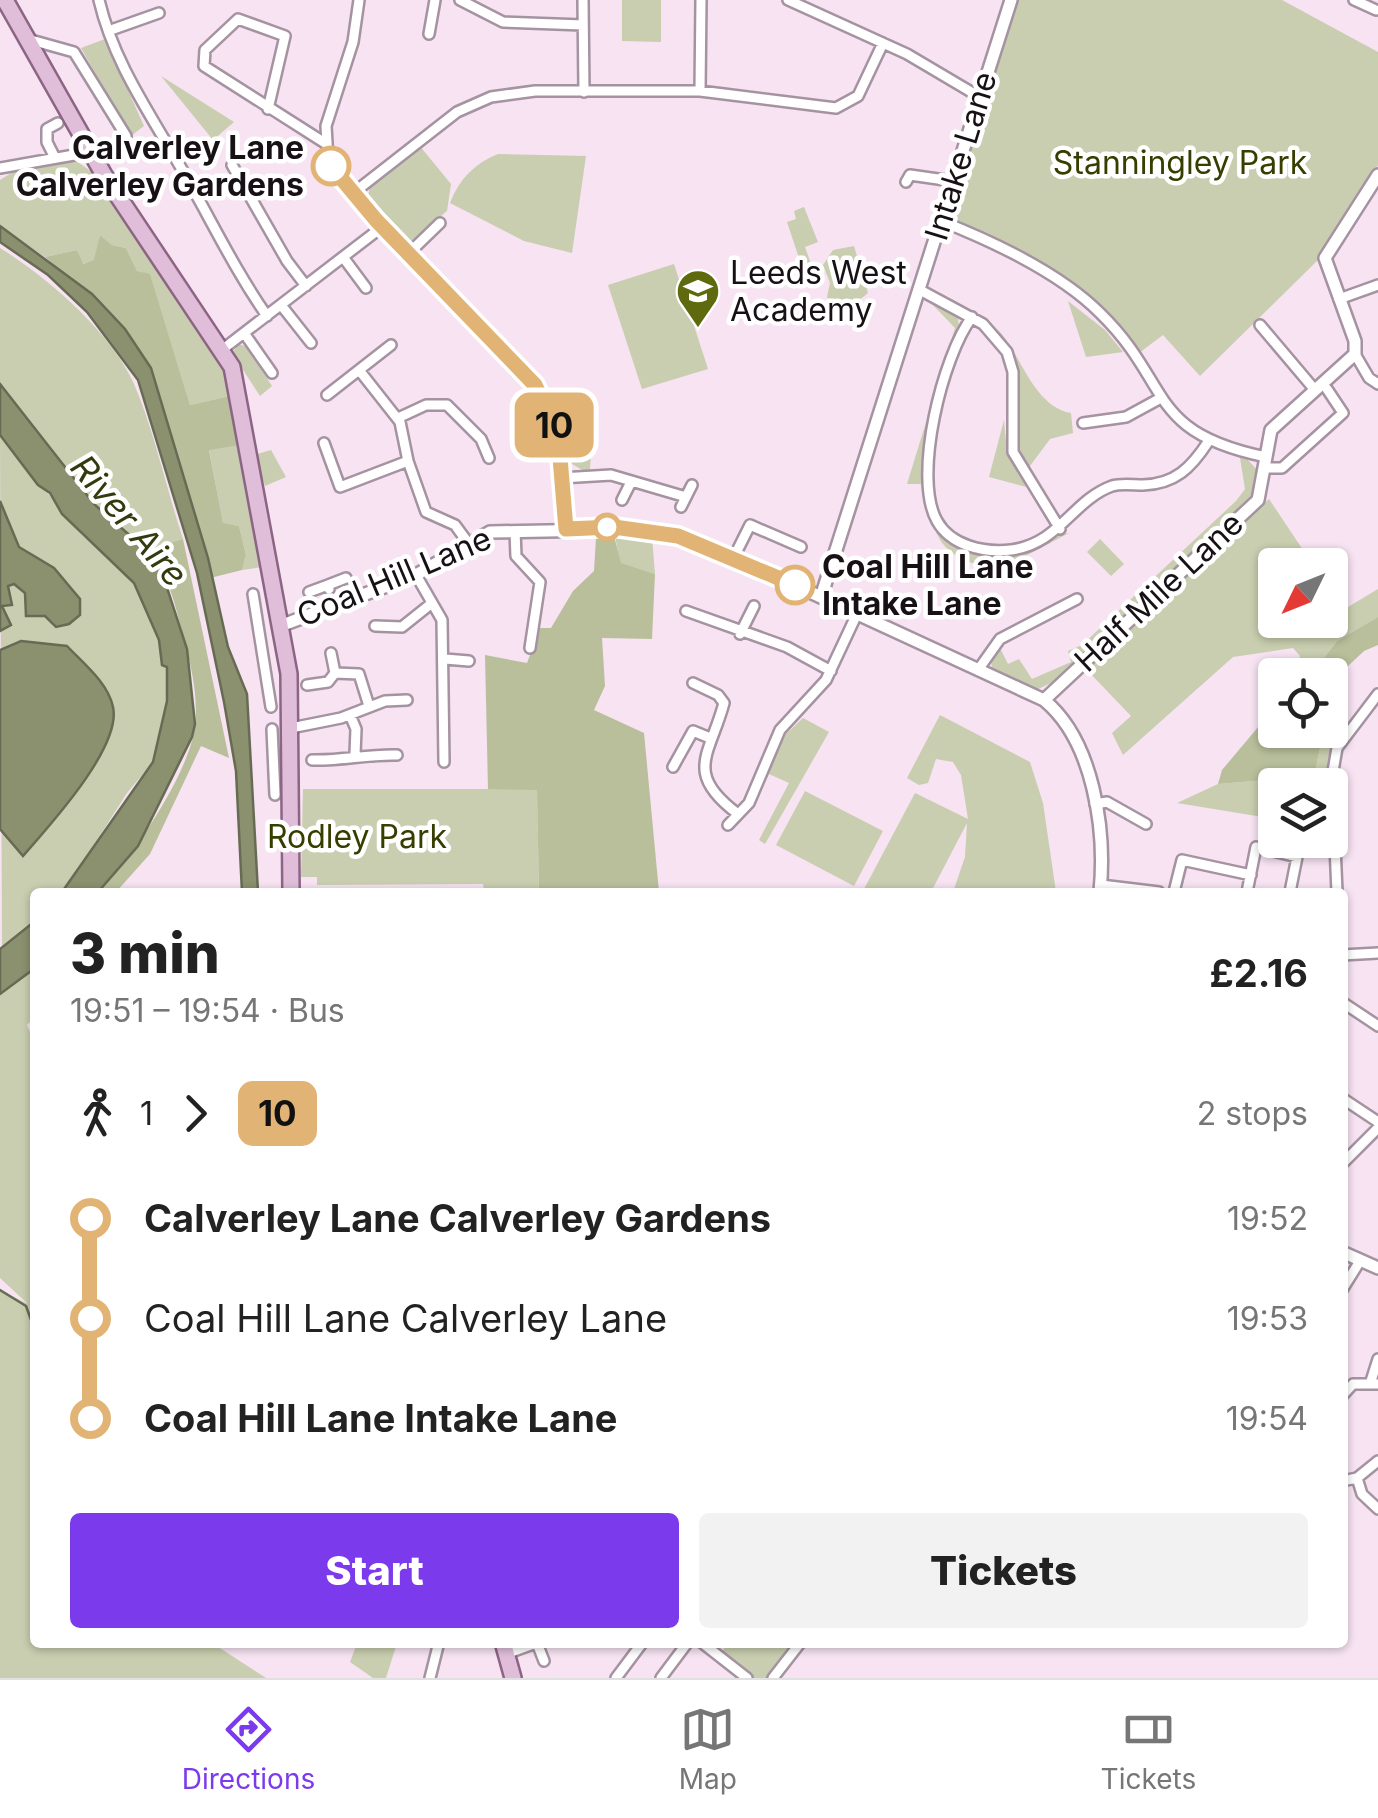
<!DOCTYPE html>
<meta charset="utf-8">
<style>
:root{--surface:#fff;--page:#f2f2f2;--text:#222;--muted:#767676;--line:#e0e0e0;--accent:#7c3aed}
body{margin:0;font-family:Inter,sans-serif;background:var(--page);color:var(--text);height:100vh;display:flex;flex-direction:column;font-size:38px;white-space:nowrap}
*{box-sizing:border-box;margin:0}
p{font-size:32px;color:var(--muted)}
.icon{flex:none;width:55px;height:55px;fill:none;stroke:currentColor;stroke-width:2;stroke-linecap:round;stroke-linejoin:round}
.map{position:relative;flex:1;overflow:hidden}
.drawer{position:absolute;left:30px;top:888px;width:1318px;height:760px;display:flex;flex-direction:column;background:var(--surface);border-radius:10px;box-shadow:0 2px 8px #0004}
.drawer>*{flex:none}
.badge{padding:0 20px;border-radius:15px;font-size:35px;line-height:65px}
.needle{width:65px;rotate:227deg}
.tools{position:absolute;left:1258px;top:548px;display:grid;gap:20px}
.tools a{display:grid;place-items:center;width:90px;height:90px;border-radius:10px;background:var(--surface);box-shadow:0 2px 8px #0004;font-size:50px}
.map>.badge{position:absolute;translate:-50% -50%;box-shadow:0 0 0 5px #fff}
.legs{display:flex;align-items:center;gap:15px;height:110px;padding:0 40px;font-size:32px}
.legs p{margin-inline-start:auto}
.summary{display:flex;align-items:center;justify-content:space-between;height:170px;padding:0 40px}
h1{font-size:55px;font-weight:800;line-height:75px}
.primary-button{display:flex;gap:20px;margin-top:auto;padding:20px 40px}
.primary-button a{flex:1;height:115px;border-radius:10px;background:var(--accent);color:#fff;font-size:40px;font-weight:800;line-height:115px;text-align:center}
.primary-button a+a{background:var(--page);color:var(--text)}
ul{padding:0 40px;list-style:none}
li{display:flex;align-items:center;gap:35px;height:100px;font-size:38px}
li i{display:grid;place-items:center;width:15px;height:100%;margin:0 12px;background:currentColor}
li i::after{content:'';width:25px;height:25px;margin:-12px;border:8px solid;border-radius:50%;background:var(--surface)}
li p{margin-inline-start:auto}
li:first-child i{background:linear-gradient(#0000 50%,currentColor 0)}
li:last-child i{background:linear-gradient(currentColor 50%,#0000 0)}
.tab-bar{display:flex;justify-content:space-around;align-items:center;height:140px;border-top:2px solid var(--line);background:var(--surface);font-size:28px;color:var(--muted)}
.tab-bar a{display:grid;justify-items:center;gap:5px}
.tab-bar .active{color:var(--accent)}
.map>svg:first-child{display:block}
.green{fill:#c8ceaf}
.forest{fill:#b8bf9a}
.water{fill:#8b916e;stroke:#686b54;stroke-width:2.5}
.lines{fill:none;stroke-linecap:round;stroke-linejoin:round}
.stream{stroke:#686b54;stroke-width:2.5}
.minor-casing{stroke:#a593a1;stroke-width:14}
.tertiary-casing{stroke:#a593a1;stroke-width:16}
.primary-casing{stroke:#8c6584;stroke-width:20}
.minor{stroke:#fff;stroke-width:9}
.tertiary{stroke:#fff;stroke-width:11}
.primary{stroke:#e0bed9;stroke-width:15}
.line-1-casing{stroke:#fff;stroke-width:22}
.line-1{stroke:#e1b475;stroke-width:15}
.stop-1-dot{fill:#fff;stroke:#e1b475;stroke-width:5}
.labels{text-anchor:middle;stroke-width:9;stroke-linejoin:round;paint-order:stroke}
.stop-label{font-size:32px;font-weight:bold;fill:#171116;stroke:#fff;text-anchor:end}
.street-label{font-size:32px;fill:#171116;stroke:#fff}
.park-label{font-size:32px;fill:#373e00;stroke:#fff}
.poi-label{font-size:32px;fill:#171116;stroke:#fff;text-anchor:start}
.water-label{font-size:35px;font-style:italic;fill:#343a0e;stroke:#fff}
</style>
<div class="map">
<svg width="1378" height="1678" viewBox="0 0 1378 1678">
<rect width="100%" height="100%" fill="#f7e3f2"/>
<!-- green -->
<path class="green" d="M 622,0 L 661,0 L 661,42 L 622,41 Z
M 1018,0 L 1282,0 L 1378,52 L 1378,165 L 1319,259 L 1200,376 L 1163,335 L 1139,353 L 1087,296 L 954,220 L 957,193 Z
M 105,39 L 144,126 L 131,136 L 81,48 Z
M 161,76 L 234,122 L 213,140 Z
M 419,145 L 451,184 L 447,211 L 409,243 L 367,200 L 371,182 Z
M 498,154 L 586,156 L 572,253 L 524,241 L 450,203 C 459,179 475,163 498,154 Z
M 75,160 L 103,180 L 227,369 L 230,396 L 190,405 L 150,275 L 137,271 L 126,248 L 112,245 L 100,235 L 95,260 L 82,264 L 77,250 L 45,257 L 0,226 L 0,180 L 16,170 Z
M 804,207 L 818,242 L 805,247 L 819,287 L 809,288 L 787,222 L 796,219 L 794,211 Z
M 854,246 L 868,293 L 858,301 L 867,313 L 853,322 L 838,316 L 827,297 L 830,283 L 823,265 L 833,250 Z
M 0,248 C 47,277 111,332 134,384 C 155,433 166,488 183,539 L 147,549 L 117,528 L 94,504 L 0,384 Z
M 674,264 L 708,369 L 642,389 L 608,285 Z
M 937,292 C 959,303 982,313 999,331 C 1021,354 1033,406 1071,413 L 1073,433 L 1050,439 L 1027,470 C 1008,431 1024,378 1008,348 C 993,317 953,314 937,292 Z
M 1068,301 L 1105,330 L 1123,352 L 1086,357 Z
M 936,303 L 957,314 L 960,331 L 951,348 L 926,484 L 907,484 L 955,328 L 932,304 Z
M 239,344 L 247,347 L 272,386 L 260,396 L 232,353 Z
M 579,399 L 583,419 L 568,440 L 572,448 L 591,452 L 590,470 L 584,471 L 567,461 L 555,413 Z
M 1004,420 L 1006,442 L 1026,487 L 989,477 Z
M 0,435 L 83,536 L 109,555 L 134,583 L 159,640 L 162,664 L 167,667 L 167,701 L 153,762 L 127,793 L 65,890 L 35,892 L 35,921 L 2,948 Z
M 240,445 L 263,567 L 242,570 L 246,555 L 239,526 L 223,524 L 209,449 Z
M 271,450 L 286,477 L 265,486 L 254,455 Z
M 1240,458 L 1248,460 L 1258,471 L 1251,498 L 1242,509 L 1077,663 L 1055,681 L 1036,690 L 992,671 L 991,658 L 1000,648 L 1008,664 L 1019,659 L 1032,679 L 1071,662 L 1068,651 L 1082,645 L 1236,501 L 1245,489 Z
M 1269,499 L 1313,565 L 1275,565 L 1275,620 L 1330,620 L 1330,590 L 1343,610 L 1378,589 L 1378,617 L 1337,641 L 1311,675 L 1294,675 L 1300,656 L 1293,648 L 1233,657 L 1123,755 L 1112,733 L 1131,716 L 1086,669 Z
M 934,523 C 952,557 1002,561 1035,548 C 1047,544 1060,533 1069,533 L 997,571 C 968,563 939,554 934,523 Z
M 615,536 L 652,537 L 655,574 L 620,563 Z
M 1100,539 L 1124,564 L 1111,576 L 1087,552 Z
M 1330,713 L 1341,728 L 1328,758 L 1326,785 L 1275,785 L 1275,819 L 1177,803 L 1218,784 L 1314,776 L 1324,730 L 1330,730 Z
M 940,715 L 1030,762 L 1043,803 L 1056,892 L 953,892 L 965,857 L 967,823 L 931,892 L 863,891 L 915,793 L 968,819 L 961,775 L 953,762 L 936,759 L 928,783 L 919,785 L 907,778 Z
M 803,718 L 829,732 L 765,844 L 759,840 L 789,783 L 769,774 L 763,780 L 786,734 Z
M 303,789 L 537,789 L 539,892 L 484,892 L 483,884 L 317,885 L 317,877 L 301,877 Z
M 805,791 L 883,831 L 854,886 L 776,845 Z
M 35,968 L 35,1016 L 27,1025 L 35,1044 L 35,1642 L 212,1643 L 266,1678 L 0,1678 L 0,1290 L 28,1304 L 0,1278 L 0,994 Z
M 357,1643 L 397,1643 L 386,1678 L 373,1678 L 350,1662 Z
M 728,1643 L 784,1643 L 791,1648 L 768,1678 L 753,1678 L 721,1653 Z"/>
<!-- forest -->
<path class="forest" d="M 100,235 L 112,245 L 126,248 L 137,271 L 150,274 L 190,405 L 230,396 L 240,445 L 209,450 L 223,523 L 239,526 L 246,555 L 242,570 L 210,578 L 151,369 L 109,312 L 45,257 L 77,250 L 83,264 L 94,260 Z
M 614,536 L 621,563 L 655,574 L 652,639 L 602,638 L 605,686 L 594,710 L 644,733 L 659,892 L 539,892 L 537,790 L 488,789 L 485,655 L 527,663 L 540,628 L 551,628 L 573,591 L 594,571 L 596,538 Z
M 183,539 L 229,758 L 201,746 L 150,854 L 116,892 L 98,892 C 132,857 189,775 195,726 C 199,695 189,656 181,627 C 174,600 166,569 147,549 Z
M 1378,617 L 1378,645 L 1364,651 L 1330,683 L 1330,675 L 1311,675 L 1337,641 Z
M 1275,707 L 1275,730 L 1324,730 L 1314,776 L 1218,784 L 1222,770 Z"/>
<!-- water -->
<path class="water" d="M 0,226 L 92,294 L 125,329 L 151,368 L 208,558 L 228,647 L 247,694 L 258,892 L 242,892 L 236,771 L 224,702 L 197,573 L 138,380 L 87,312 L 48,275 L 0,242 Z
M 0,384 L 94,504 L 158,560 L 187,649 L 195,724 L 192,737 L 138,846 L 98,892 L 62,892 L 153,762 L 167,701 L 167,667 L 162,665 L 159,640 L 134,583 L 62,514 L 50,493 L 38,485 L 0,435 Z
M 0,501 L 19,547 L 54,568 L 80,599 L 80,615 L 69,624 L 56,627 L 45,616 L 26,616 L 25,593 L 14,584 L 8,586 L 12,605 L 2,606 L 11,625 L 0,631 Z
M 21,641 L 67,646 C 84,664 108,683 113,707 C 122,747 49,826 23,856 L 0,829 L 0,650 Z
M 35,921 L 35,968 L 0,994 L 0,949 Z"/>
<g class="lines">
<!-- stream -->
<path class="stream" d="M 0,1290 L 26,1306 L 35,1331
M 35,1348 L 35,1357"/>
<!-- minor casing -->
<g class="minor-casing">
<path id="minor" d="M 99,0 C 113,60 147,109 177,161 C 208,213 232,266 267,316
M 359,0 L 353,42 L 326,126 L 328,159 L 338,179 L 382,227 L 535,385 L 557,434 L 566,529
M 460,0 L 503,22 L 583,25
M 583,0 L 584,92
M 788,0 L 907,54 L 978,96
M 1354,0 L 1376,10
M 111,30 L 159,13
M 429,34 L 435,0
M 31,40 L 74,52 L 126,136
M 700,91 L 701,0
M 268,109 L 285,36 L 238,19 L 205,50 L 204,66 L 325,143
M 55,158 L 47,142 L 47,129 L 58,123
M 232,165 L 287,261 L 306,286
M 0,168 L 91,152
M 906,182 L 910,175 L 952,181
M 352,194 L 457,112 L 491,97 L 535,91 L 700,91 L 836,108 L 858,96 L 883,43
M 941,221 C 994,242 1059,272 1100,313 C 1173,384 1145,432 1266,457
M 408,254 L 440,223
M 343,257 L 366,288
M 920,290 L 983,324 L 1007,352 L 1013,372 L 1013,452 L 1060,529
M 1339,299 L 1378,285
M 281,305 L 311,343
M 972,317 C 943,355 912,477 937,521 C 951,546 984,553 1011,550 C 1059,544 1073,500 1112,486 C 1121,483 1133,485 1143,485 C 1175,484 1191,468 1208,442
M 1260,325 L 1315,390
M 244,333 L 272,373
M 223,349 L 382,227
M 1355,354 L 1369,378 L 1378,384
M 359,370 L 391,345
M 327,395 L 359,370 L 400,422 L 408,461 L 426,512 L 455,525 L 469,544
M 398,418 L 426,405 L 447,405 L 481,439 L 489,458
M 1083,423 L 1126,417 L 1159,399
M 324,443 L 340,487 L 408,461
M 1264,468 L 1282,468 L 1343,413 L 1327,389
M 561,478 L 611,475 L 686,497
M 622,500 L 631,482
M 681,507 L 692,485
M 515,531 L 516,556 L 540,582 L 530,648
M 734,557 L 750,525 L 801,547
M 416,575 L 442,620 L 444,762
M 328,585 L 346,578
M 309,592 L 328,585 L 329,589
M 253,594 L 271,707
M 686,611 L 787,647 L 831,671
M 375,626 L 402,627 L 432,603
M 740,634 L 754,606
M 331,653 L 335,673
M 445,659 L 469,661
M 978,670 L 1000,639 L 1077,599
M 693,683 L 718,695 L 724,703 C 710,755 683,773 738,814
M 307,685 L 328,682 L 335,673 L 359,674 L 369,706
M 350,715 L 356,729 L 355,754
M 291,728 L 341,718 L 385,701 L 407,700
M 272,729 L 275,795
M 312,760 C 342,761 367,754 397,755
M 673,767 L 693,731 L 710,738
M 1095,804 L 1107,802 L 1146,824
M 728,825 L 749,803 L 780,730 L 826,680 L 856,616
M 1101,885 L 1159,892
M 1174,892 L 1182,860 L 1251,875
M 1247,892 L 1256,847 L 1297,857 L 1290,892
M 1337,892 L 1332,777 L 1337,748 L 1378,694
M 1342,955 L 1378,953
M 1342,1002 L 1378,1026
M 1342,1098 L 1378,1122
M 1342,1164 L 1378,1128
M 1342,1290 L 1360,1261
M 1371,1381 L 1378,1359
M 1342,1396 L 1353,1384 L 1378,1384
M 1357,1478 L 1362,1494 L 1378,1509
M 1342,1481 L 1357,1478 L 1378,1461
M 701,1642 L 747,1678
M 537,1643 L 544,1661
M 506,1654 L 539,1642
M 430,1678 L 439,1642
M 616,1678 L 643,1642
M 661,1678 L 688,1642
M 773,1678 L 801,1642"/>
</g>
<!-- tertiary casing -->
<g class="tertiary-casing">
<path id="tertiary" d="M 821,597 L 1011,0
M 280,626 L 416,575 L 490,532 L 650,529 L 734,557 L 1044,700 C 1094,741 1106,831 1100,892
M 1044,700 L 1258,500 L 1271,430 L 1355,354 L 1355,341 L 1325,258 L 1378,175
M 1342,1252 L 1378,1268"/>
</g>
<!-- primary casing -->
<g class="primary-casing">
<path id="primary" d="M 5,0 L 104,175 L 232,367 L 289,674 L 291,892
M 503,1642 L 513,1678"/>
</g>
<!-- minor -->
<use href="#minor" class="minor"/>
<!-- tertiary -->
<use href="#tertiary" class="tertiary"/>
<!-- primary -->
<use href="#primary" class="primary"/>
</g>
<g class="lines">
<!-- line-1 casing -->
<g class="line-1-casing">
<path id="line-1" d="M 331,166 L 376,220 L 535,385 L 558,434 L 566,529 L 614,527 L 678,536 L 795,585"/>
</g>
<!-- line-1 -->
<use href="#line-1" class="line-1"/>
</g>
<!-- icons -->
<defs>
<g id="school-pin" transform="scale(2.25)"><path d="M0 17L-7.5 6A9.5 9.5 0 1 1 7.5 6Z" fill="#5f690e" stroke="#fff"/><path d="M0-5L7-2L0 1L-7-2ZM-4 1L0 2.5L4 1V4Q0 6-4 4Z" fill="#fff"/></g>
</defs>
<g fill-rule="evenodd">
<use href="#school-pin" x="698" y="291"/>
</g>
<!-- markers -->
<g class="stop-1-dot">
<circle cx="331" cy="166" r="18"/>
<circle cx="607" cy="527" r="12"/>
<circle cx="795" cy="585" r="18"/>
</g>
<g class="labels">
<!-- stop labels -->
<g class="stop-label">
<text x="304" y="159">Calverley Lane<tspan x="304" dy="37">Calverley Gardens</tspan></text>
<text x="822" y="578" text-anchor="start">Coal Hill Lane<tspan x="822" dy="37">Intake Lane</tspan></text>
</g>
<!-- street labels -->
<g class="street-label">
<text transform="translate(961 156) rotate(-73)" y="11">Intake Lane</text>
<text transform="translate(394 577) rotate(-23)" y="11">Coal Hill Lane</text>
<text transform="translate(1159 592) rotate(-43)" y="11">Half Mile Lane</text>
</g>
<!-- park labels -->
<g class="park-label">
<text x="1180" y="174">Stanningley Park</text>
<text x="357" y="848">Rodley Park</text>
</g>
<!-- poi labels -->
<g class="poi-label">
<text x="730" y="284">Leeds West<tspan x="730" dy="37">Academy</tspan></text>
</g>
<!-- water labels -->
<g class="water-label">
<text transform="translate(129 521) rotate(50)" y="12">River Aire</text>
</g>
</g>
</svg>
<div class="tools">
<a><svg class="needle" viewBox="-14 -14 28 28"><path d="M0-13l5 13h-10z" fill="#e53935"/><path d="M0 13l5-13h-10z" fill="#767676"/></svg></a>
<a><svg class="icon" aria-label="locate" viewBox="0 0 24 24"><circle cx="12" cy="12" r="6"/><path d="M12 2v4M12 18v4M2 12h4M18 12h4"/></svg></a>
<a><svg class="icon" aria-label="layers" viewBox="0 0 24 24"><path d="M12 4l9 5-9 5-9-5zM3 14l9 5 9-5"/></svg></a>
</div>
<b class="badge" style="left:554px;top:425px;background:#e1b475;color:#111">10</b>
<section class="drawer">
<div class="summary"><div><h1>3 min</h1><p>19:51 – 19:54 · Bus</p></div><b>£2.16</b></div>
<div class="legs"><svg class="icon" aria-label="walk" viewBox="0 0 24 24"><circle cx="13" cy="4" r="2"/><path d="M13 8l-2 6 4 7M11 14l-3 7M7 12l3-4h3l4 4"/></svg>1<svg class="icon" aria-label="forward" viewBox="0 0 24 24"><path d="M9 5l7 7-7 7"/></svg><b class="badge" style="background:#e1b475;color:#111">10</b><p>2 stops</p></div>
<ul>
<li><i style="color:#e1b475"></i><b>Calverley Lane Calverley Gardens</b><p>19:52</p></li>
<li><i style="color:#e1b475"></i><span>Coal Hill Lane Calverley Lane</span><p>19:53</p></li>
<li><i style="color:#e1b475"></i><b>Coal Hill Lane Intake Lane</b><p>19:54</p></li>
</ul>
<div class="primary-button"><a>Start</a><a>Tickets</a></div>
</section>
</div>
<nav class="tab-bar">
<a class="active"><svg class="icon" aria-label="directions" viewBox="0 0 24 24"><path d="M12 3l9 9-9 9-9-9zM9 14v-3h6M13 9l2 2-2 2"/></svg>Directions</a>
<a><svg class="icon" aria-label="map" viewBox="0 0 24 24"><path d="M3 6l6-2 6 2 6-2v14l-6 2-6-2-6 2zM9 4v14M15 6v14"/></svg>Map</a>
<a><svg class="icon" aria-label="tickets" viewBox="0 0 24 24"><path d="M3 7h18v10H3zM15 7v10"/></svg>Tickets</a>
</nav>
